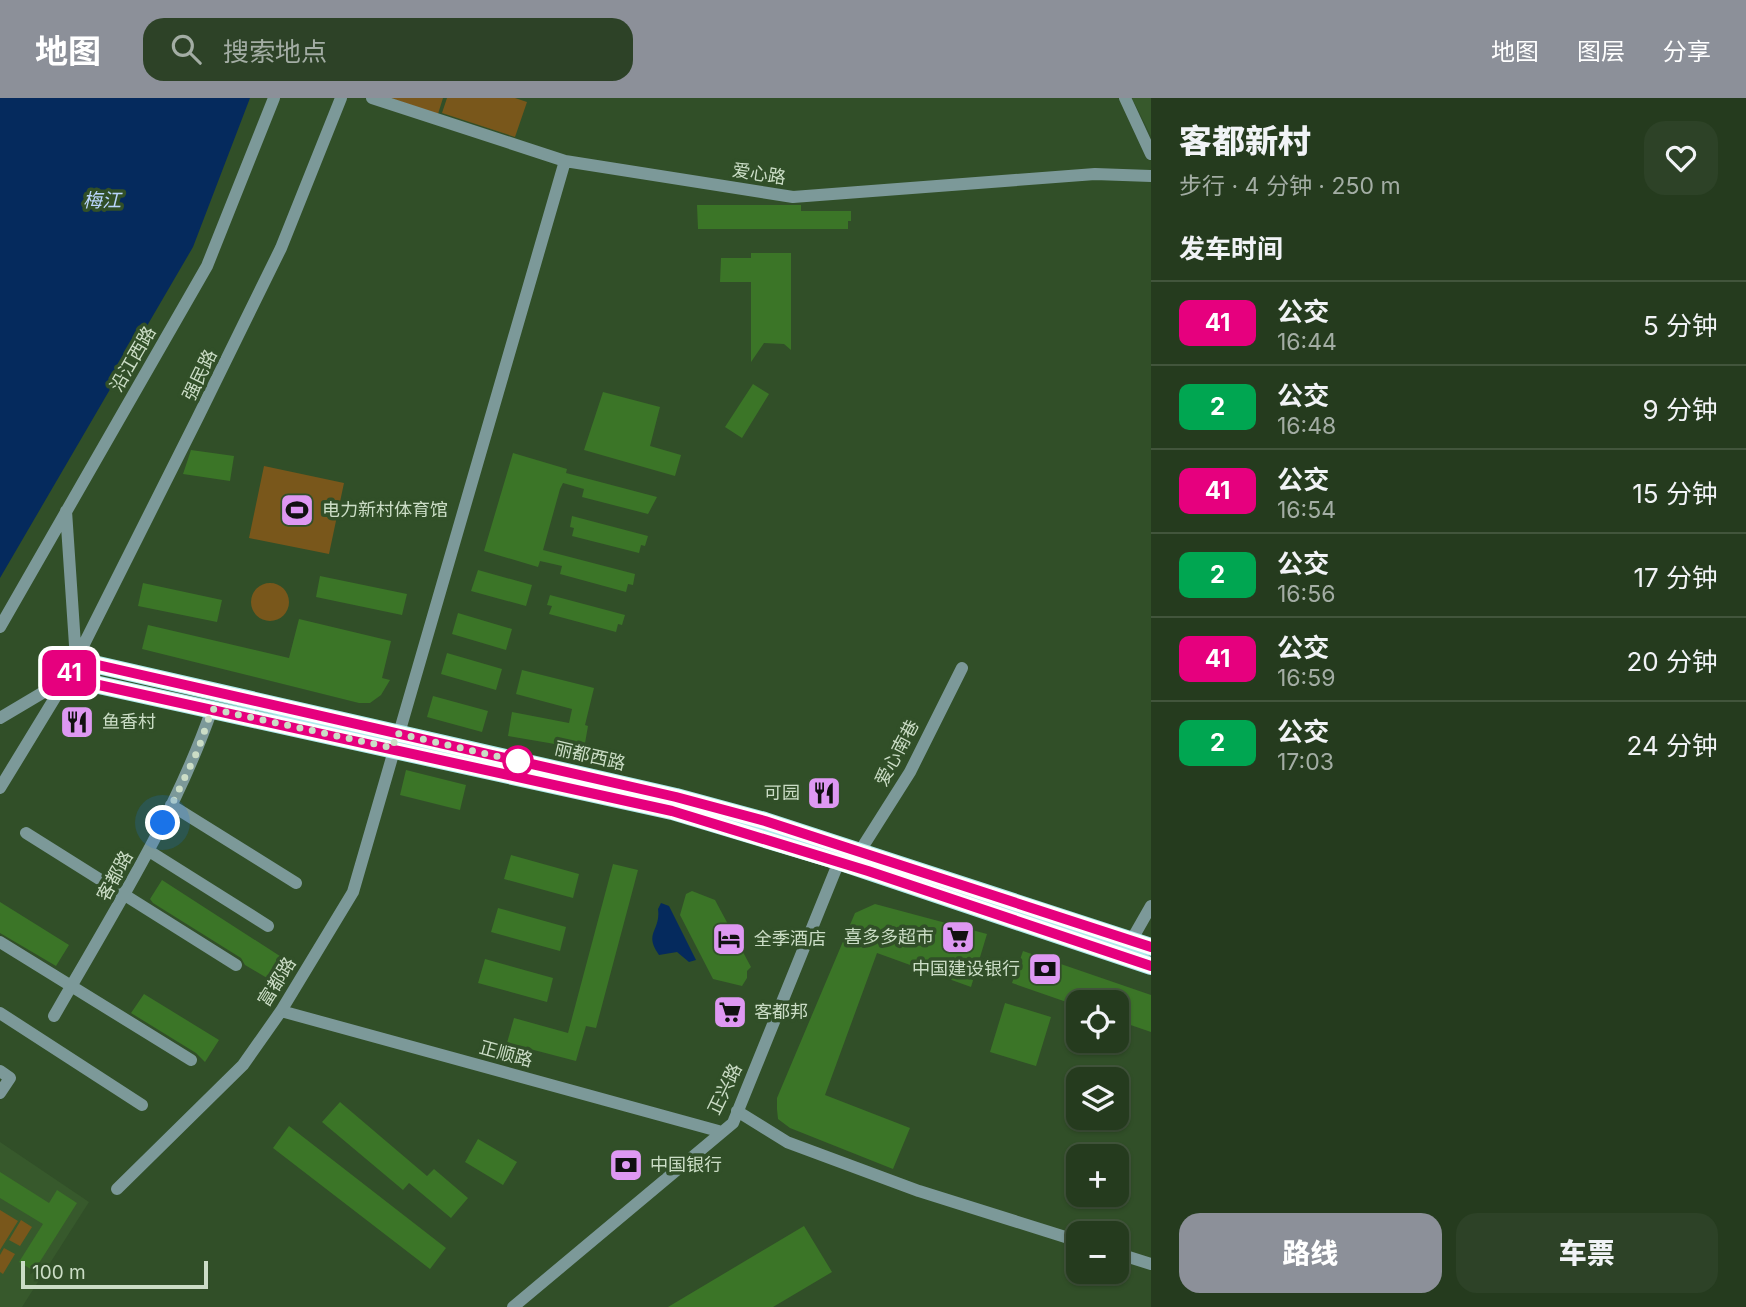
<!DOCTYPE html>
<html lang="zh">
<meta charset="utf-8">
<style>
:root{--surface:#253b1e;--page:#2d4227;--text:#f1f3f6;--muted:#a3ada4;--line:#42553c;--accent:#8c9099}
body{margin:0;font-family:Inter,"Noto Sans SC",sans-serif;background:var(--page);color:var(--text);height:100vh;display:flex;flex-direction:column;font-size:26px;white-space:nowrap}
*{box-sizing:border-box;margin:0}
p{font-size:23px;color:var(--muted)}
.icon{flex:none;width:38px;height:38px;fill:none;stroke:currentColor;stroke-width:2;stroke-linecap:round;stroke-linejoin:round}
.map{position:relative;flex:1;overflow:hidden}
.sheet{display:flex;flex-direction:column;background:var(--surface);width:595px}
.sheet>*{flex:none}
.badge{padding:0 14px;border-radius:10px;font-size:24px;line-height:46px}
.buttons{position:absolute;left:1066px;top:892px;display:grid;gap:14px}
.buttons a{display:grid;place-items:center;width:63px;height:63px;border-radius:14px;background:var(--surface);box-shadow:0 2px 5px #0004,0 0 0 2px var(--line);font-size:35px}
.scale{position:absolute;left:21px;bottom:18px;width:187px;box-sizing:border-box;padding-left:7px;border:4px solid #cbddc6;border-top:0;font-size:19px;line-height:24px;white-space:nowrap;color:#cbddc6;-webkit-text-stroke:5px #314f28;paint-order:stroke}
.you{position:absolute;width:35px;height:35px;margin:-18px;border:5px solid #fff;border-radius:50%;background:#1a73e8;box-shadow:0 0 0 10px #1a73e833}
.map>.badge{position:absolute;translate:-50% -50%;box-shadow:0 0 0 4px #fff}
h2{padding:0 28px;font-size:26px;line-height:63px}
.round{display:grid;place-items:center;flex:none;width:74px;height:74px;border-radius:21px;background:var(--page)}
.summary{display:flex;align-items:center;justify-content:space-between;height:119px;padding:0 28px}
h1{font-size:33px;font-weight:800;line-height:52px}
.button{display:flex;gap:14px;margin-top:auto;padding:14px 28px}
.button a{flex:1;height:80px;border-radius:21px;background:var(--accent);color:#fff;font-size:28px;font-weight:800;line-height:80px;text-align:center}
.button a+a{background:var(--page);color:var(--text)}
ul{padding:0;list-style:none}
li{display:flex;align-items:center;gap:21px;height:84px;padding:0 28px;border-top:2px solid var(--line)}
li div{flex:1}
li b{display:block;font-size:26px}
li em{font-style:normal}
li .badge{min-width:77px;font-weight:700;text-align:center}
header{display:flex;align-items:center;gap:42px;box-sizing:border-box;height:98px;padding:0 35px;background:var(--accent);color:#fff}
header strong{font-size:33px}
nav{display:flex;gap:38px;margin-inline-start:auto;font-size:24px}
.search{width:490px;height:63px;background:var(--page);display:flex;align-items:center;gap:18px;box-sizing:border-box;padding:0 24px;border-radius:21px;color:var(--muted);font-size:26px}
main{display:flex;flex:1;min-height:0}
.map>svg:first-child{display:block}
.built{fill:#37592c}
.green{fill:#79571b}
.water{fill:#052a5d}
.building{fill:#3b7527}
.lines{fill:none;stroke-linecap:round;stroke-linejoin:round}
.minor{stroke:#7c9999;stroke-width:12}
.major{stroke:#aeeaec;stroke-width:18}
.line-casing{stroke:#fff;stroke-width:16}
.line{stroke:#e6007e;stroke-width:10}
.walk{stroke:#cbddc6;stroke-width:7;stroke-dasharray:0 12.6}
.stop-dot{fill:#fff;stroke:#e6007e;stroke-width:3.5}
.labels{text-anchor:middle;stroke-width:7;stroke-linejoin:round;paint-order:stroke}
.street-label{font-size:18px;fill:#cbddc6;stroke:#314f28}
.poi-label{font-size:18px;fill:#cbddc6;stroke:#314f28;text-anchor:start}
.water-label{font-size:19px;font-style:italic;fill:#bad5fd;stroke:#314f28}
</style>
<header>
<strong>地图</strong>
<div class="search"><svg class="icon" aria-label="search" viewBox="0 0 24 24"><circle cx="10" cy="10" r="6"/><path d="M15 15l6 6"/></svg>搜索地点</div>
<nav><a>地图</a><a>图层</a><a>分享</a></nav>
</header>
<main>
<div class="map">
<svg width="1151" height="1209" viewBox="0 0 1151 1209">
<rect width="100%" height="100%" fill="#314f28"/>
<!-- built -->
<path class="built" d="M 1132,0 L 1151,0 L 1151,38 Z
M 0,1044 L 89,1104 L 22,1209 L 0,1209 Z"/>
<!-- green -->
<path class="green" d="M 390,0 L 443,0 L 438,16 Z
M 447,0 L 515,0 L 527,4 L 515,39 L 442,15 Z
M 264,368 L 344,385 L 329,456 L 249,440 Z
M251 504a19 19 0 1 1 38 0a19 19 0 1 1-38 0Z
M 0,1112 L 18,1123 L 0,1152 Z
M 21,1122 L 32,1129 L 20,1148 L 9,1142 Z
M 4,1150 L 15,1156 L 3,1176 L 0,1174 L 0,1157 Z"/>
<!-- water -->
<path class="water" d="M 0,0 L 250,0 L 193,149 L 0,480 Z
M 661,805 L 669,808 L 696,862 L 689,864 L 677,854 L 659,857 C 643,835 661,833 658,811 Z"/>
<!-- building -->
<path class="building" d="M 697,107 L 801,107 L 801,113 L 851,113 L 851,123 L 848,123 L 848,131 L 698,131 Z
M 751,155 L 791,155 L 791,252 L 784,246 L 764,245 L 751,264 L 751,184 L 720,184 L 721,160 L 751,160 Z
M 753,286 L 769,296 L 742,340 L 725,329 Z
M 603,294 L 660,309 L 650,348 L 681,357 L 675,378 L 584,352 Z
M 191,352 L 234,358 L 230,383 L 183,376 Z
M 513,355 L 567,371 L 566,375 L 657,399 L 648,416 L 582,399 L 584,391 L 563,385 L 560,391 L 543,452 L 635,476 L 633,487 L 628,486 L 626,494 L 560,476 L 562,468 L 540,463 L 538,469 L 484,453 Z
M 572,418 L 648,438 L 645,448 L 641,447 L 639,455 L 572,438 L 574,430 L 570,429 Z
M 478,472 L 532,487 L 526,508 L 471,493 Z
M 320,478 L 407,496 L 402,517 L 316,499 Z
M 143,485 L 222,502 L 217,524 L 138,508 Z
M 550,497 L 625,517 L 622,527 L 618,526 L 616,534 L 549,516 L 552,508 L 547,507 Z
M 458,515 L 512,531 L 506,552 L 452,536 Z
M 299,521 L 391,543 L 382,580 L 390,582 L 381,597 L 370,605 L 359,605 L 142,551 L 148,527 L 289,560 Z
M 447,555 L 502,571 L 496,592 L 441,576 Z
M 522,572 L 594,590 L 585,627 L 588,628 L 584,651 L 508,638 L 512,614 L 569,625 L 572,611 L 516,596 Z
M 433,598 L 488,613 L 482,634 L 427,619 Z
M 406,672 L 466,687 L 460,712 L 400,697 Z
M 511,757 L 579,776 L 573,800 L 504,781 Z
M 613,766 L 638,772 L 596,930 L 586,928 L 576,963 L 507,945 L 514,920 L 568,935 Z
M 162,782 L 286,862 L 274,881 L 268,877 L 267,880 L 245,867 L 241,860 L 153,805 L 150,801 Z
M 692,793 L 715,802 L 751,869 L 747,873 L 747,880 L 742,888 L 713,881 L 680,817 L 686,796 Z
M 0,804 L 69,847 L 56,868 L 0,835 Z
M 875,806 L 987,836 L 971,889 L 877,855 L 825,997 L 910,1030 L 893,1071 L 790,1030 L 778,1021 L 777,1011 L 777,1000 L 855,815 Z
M 498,810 L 566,829 L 560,853 L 491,834 Z
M 1023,853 L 1151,897 L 1151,934 L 1116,922 L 1116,905 L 1078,905 L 1078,908 L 1012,885 Z
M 485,861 L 553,880 L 547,904 L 478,885 Z
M 144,896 L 219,942 L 205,964 L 196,955 L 131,915 Z
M 1005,905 L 1051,919 L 1036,968 L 990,954 Z
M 340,1004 L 427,1078 L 434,1071 L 468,1100 L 451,1120 L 409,1085 L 403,1092 L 322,1024 Z
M 289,1028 L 446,1150 L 430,1171 L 273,1050 Z
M 478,1041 L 517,1064 L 503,1087 L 465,1064 Z
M 0,1074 L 49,1105 L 57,1092 L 77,1105 L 34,1173 L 19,1164 L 43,1126 L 0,1100 Z
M 804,1128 L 832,1174 L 773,1209 L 668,1209 Z"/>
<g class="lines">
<!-- minor -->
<path class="minor" d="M 372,0 L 565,63 L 793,99 L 1095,76 L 1151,78
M 1125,0 L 1151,56
M 66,413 L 76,562
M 0,529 L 207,168 L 274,0
M 0,620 L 64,582
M 0,690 L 67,580 L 198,319 L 281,150 L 341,0
M 171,707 L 296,785
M 26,735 L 236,867
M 149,753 L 268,828
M 860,753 L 910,674 L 962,570
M 0,844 L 191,962
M 1123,857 L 1151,808
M 281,913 L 722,1034
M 0,915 L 142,1007
M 54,918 C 111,818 174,720 212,611
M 0,973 L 10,980 L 0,995
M 737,1013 L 787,1044 L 919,1093 L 1078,1143
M 117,1091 L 243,967 L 281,913 L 353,794 L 565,63
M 1116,1155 L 1151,1166
M 513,1209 L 733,1025 L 842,756"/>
<!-- major -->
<path class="major" d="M 76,562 L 676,699 L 765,723 L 1151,849
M 67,580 L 672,713 L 838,763 L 1151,868"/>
</g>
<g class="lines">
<!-- line casing -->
<g class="line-casing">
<path id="line" d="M 1151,849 L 765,723 L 676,699 L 76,562 L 67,580 L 672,713 L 868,773 L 1151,868"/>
</g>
<!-- line -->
<use href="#line" class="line"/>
<!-- walk -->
<path class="walk" d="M 163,725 L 198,652 L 212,611 L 393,650 L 396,635 L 526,665 L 518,663"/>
</g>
<!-- icons -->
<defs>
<g id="stadium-square" transform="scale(1.75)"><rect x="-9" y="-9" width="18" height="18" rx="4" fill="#de98f2" stroke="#314f28"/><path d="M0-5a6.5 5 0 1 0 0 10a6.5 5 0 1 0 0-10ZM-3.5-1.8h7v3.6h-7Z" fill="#111"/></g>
<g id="restaurant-square" transform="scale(1.75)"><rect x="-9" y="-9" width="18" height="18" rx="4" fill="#de98f2" stroke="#314f28"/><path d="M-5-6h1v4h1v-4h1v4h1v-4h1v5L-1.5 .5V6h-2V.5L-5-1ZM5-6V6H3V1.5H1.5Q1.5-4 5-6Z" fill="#111"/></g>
<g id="supermarket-square" transform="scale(1.75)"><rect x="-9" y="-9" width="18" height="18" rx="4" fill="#de98f2" stroke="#314f28"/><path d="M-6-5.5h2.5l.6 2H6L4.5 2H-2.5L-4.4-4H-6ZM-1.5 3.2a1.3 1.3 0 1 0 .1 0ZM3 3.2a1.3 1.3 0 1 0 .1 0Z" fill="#111"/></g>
<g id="hotel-square" transform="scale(1.75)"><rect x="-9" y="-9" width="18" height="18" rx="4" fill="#de98f2" stroke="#314f28"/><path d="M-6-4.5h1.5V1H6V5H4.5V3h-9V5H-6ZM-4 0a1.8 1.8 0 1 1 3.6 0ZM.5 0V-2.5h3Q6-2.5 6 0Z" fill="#111"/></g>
<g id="bank-square" transform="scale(1.75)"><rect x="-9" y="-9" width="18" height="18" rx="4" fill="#de98f2" stroke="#314f28"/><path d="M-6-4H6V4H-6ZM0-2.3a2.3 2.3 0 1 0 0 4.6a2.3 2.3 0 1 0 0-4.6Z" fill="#111"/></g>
</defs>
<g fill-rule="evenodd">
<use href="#stadium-square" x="297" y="412"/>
<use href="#restaurant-square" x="77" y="624"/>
<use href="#restaurant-square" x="824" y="695"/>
<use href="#supermarket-square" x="958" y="839"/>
<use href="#hotel-square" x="729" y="841"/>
<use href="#bank-square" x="1045" y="871"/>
<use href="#supermarket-square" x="730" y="914"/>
<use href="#bank-square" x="626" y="1067"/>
</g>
<!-- markers -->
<circle class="stop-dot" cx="518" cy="663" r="14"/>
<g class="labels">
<!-- street labels -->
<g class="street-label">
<text transform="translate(759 76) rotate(9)" y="6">爱心路</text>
<text transform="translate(133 261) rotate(-60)" y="6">沿江西路</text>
<text transform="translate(200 277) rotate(-64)" y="6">强民路</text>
<text transform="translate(897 655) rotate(-62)" y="6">爱心南巷</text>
<text transform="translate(590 658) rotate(13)" y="6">丽都西路</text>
<text transform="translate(115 778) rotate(-61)" y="6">客都路</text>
<text transform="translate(277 884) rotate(-58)" y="6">富都路</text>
<text transform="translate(506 956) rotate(15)" y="6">正顺路</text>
<text transform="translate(725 991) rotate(-64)" y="6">正兴路</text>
</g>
<!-- poi labels -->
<g class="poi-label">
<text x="322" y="418">电力新村体育馆</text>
<text x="102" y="630">鱼香村</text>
<text x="800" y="701" text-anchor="end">可园</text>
<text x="934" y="845" text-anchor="end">喜多多超市</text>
<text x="754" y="847">全季酒店</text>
<text x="1020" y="877" text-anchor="end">中国建设银行</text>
<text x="754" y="920">客都邦</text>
<text x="650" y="1073">中国银行</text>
</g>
<!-- water labels -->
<g class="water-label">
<text x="102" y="109">梅江</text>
</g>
</g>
</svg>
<div class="buttons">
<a><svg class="icon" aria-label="locate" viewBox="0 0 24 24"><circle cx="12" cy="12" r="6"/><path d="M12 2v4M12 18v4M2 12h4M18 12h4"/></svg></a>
<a><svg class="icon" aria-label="layers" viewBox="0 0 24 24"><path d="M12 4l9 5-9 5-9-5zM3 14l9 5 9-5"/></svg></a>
<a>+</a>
<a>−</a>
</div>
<div class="scale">100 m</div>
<div class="you" style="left:163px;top:725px"></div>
<b class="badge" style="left:69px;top:575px;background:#e6007e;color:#fff">41</b>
</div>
<section class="sheet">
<div class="summary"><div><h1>客都新村</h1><p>步行 · 4 分钟 · 250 m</p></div><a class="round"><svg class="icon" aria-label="heart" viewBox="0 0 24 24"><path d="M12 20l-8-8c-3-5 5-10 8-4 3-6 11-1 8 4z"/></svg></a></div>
<h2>发车时间</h2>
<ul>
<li><span class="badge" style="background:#e6007e;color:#fff">41</span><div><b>公交</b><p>16:44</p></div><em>5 分钟</em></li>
<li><span class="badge" style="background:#00a651;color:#fff">2</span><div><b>公交</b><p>16:48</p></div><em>9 分钟</em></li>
<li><span class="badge" style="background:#e6007e;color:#fff">41</span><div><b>公交</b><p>16:54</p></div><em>15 分钟</em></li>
<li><span class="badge" style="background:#00a651;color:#fff">2</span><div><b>公交</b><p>16:56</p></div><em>17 分钟</em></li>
<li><span class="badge" style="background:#e6007e;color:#fff">41</span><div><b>公交</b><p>16:59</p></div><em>20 分钟</em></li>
<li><span class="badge" style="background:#00a651;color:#fff">2</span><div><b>公交</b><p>17:03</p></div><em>24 分钟</em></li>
</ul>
<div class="button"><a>路线</a><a>车票</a></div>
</section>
</main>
